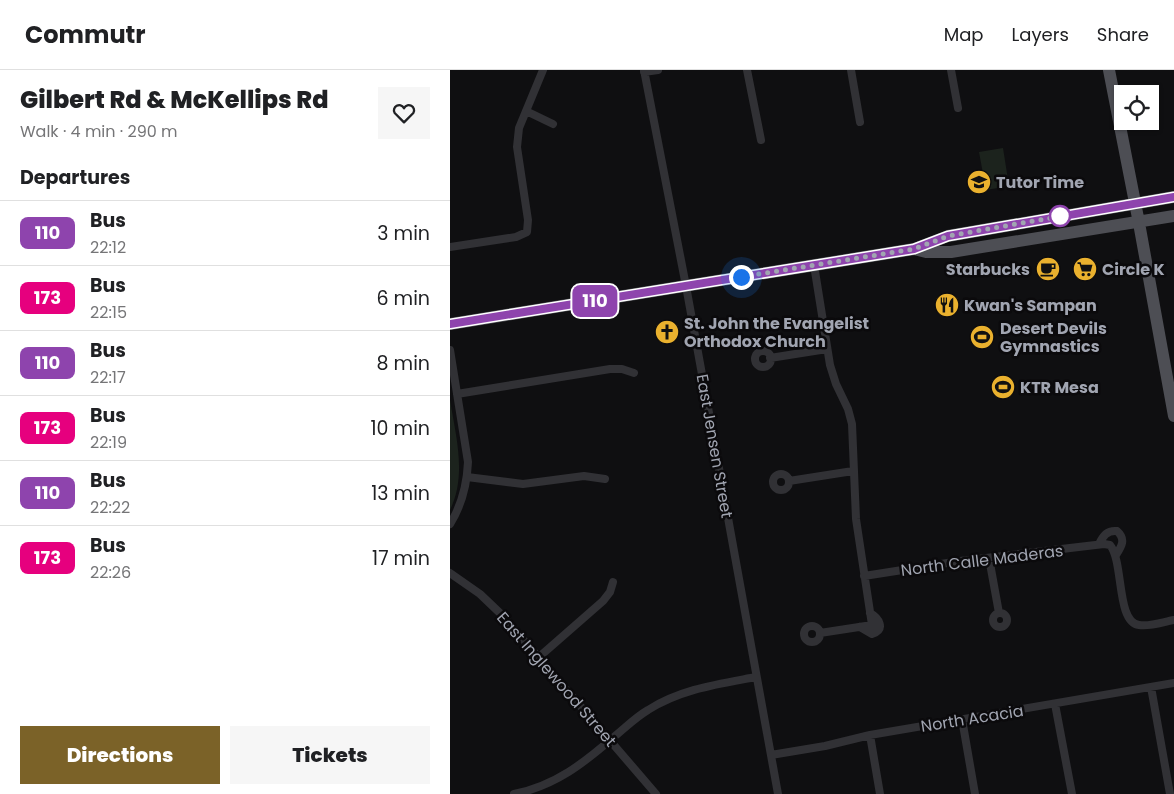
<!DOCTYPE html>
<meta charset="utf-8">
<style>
:root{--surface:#fff;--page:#f6f6f6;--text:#202124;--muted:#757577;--line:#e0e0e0;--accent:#7b6228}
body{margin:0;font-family:Poppins,sans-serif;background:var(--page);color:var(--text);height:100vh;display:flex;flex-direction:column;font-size:19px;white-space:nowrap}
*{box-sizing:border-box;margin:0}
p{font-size:16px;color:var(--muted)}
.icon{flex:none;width:28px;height:28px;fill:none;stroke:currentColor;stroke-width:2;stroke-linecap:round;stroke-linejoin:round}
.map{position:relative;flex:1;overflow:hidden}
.drawer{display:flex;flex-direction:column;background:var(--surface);width:450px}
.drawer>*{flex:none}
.badge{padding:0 10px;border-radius:8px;font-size:18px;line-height:32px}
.tools{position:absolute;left:664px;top:15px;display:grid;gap:10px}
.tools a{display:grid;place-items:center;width:45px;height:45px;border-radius:0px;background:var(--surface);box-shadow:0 1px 4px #0004;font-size:25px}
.you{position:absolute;width:25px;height:25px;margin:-12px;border:4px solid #fff;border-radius:50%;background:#1a73e8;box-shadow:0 0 0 8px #1a73e833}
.map>.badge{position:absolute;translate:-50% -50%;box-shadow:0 0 0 2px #fff}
h2{padding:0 20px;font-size:19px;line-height:45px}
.round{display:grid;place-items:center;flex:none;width:52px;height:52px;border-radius:0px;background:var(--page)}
.overview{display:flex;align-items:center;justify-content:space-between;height:85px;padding:0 20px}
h1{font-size:24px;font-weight:800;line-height:38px}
.button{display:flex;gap:10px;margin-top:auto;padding:10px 20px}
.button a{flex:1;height:58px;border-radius:0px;background:var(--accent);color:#fff;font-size:20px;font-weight:800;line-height:58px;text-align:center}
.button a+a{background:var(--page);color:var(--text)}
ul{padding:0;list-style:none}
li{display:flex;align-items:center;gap:15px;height:65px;padding:0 20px;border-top:1px solid var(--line)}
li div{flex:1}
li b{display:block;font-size:19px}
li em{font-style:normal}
li .badge{min-width:55px;font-weight:700;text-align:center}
header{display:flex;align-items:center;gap:30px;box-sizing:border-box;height:70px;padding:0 25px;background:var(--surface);border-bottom:1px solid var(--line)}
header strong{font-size:24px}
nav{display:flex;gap:28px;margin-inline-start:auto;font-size:18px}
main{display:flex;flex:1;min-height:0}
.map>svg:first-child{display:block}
.green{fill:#1c231d}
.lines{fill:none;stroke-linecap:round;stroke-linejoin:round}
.street{stroke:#313135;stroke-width:8}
.primary{stroke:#4d4e54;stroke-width:12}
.line-casing{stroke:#fff;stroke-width:11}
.line{stroke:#8e44ad;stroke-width:8}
.walk{stroke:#a1a5b1;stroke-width:5;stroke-dasharray:0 9}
.stop-dot{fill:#fff;stroke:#8e44ad;stroke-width:2.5}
.labels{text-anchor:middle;stroke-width:5;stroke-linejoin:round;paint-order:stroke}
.poi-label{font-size:16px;font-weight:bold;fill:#a1a5b1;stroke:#0b0a0c;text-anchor:start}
.street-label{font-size:16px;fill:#a1a5b1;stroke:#0b0a0c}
</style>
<header>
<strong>Commutr</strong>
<nav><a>Map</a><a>Layers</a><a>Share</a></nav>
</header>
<main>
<section class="drawer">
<div class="overview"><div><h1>Gilbert Rd &amp; McKellips Rd</h1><p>Walk · 4 min · 290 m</p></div><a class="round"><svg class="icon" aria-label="heart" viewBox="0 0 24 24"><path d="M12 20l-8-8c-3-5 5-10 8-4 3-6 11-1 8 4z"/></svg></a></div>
<h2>Departures</h2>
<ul>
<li><span class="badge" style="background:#8e44ad;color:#fff">110</span><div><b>Bus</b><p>22:12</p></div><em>3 min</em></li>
<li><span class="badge" style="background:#e6007e;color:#fff">173</span><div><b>Bus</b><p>22:15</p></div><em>6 min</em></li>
<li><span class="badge" style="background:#8e44ad;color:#fff">110</span><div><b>Bus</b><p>22:17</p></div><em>8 min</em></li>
<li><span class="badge" style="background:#e6007e;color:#fff">173</span><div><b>Bus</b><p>22:19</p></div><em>10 min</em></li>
<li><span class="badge" style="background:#8e44ad;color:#fff">110</span><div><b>Bus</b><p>22:22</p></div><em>13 min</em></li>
<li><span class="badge" style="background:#e6007e;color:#fff">173</span><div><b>Bus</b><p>22:26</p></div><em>17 min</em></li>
</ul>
<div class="button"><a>Directions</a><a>Tickets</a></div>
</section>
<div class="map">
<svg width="724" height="724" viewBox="0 0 724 724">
<rect width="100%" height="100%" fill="#0f0f11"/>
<!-- green -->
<path class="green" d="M 553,78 L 559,116 L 536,120 L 529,82 Z
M 0,330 C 6,367 17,405 0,440 Z"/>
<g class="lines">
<!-- street -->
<path class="street" d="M 194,0 L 236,216 L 328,724
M 297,0 L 311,70
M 401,0 L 410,52
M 501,0 L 508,38
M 194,2 L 208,0
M 76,41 L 103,54
M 0,177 L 66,167 L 77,162 L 78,150 L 67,77 L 69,58 L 93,0
M 364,195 L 380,295 L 386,314 L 398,339 L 402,354 L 406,449 L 422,555 L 370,563
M 0,280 L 18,392 C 17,414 12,435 0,454
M305 289a8 8 0 1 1 16 0a8 8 0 1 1-16 0Z
M 320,288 L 377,279
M 7,324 L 160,299 L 172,299 L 184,303
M323 412a8 8 0 1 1 16 0a8 8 0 1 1-16 0Z
M 17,407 L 73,414 L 134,406 L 155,409
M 339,411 L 403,401
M 649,474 C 653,466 657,460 667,461 C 676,469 672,476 666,485
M 539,488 L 549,543
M 0,503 L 30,524 L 52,545 L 206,724
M 414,506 L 510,491 L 654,474 L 660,475 C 674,492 666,552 689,555 C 700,557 713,552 724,550
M543 550a7 7 0 1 1 14 0a7 7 0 1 1-14 0Z
M354 564a8 8 0 1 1 16 0a8 8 0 1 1-16 0Z
M 410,557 L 422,564 C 436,559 429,548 420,543
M 89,587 L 153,531 L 160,522 L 163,512
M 701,617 L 720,724
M 605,634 L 622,724
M 512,649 L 525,724
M 420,665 L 430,724
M 321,685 L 375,676 L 420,665 L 724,613
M 64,724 C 105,716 134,693 165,666 C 176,657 186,647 198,640 C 231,619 269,614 306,607"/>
<!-- primary -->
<path class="primary" d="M 659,0 L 689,153 L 724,346
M 464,179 L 476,182 L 501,182 L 724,146
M 0,254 L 464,179 L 498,166 L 724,127"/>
</g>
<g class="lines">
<!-- line casing -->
<g class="line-casing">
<path id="line" d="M 0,254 L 464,179 L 498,166 L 724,127"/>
</g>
<!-- line -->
<use href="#line" class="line"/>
<!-- walk -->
<path class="walk" d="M 291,207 L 464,179 L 498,166 L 612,146 L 610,146"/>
</g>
<!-- icons -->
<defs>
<g id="school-disc" transform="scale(1.25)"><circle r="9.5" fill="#eab12e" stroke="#0b0a0c"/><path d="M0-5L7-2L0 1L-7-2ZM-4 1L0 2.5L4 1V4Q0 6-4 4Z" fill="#111"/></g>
<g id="cafe-disc" transform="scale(1.25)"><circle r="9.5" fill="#eab12e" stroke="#0b0a0c"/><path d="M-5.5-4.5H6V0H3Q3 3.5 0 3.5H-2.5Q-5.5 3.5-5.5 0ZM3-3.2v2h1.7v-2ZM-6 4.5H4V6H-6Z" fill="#111"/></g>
<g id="supermarket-disc" transform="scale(1.25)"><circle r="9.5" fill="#eab12e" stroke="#0b0a0c"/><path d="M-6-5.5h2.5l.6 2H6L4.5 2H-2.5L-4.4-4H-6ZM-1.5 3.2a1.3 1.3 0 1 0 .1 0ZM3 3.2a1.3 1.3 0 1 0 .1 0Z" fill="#111"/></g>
<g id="restaurant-disc" transform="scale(1.25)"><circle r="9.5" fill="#eab12e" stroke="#0b0a0c"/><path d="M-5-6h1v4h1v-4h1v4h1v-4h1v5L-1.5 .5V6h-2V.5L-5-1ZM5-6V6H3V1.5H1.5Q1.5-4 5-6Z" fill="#111"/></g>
<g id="church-disc" transform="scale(1.25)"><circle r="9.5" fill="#eab12e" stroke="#0b0a0c"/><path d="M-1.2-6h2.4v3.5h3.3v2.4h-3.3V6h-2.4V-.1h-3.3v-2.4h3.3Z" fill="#111"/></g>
<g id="stadium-disc" transform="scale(1.25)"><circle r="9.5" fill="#eab12e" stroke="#0b0a0c"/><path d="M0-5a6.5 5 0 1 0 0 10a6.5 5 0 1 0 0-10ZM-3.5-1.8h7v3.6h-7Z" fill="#111"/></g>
</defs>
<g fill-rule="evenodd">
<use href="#school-disc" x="529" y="112"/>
<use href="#cafe-disc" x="598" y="199"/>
<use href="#supermarket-disc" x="635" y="199"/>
<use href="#restaurant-disc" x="497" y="235"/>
<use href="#church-disc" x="217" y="262"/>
<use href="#stadium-disc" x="532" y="267"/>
<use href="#stadium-disc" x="553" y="317"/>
</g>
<!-- markers -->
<circle class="stop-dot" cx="610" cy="146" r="10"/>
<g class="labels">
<!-- poi labels -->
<g class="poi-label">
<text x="546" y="118">Tutor Time</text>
<text x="580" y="205" text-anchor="end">Starbucks</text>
<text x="652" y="205">Circle K</text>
<text x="514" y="241">Kwan's Sampan</text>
<text x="234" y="259">St. John the Evangelist<tspan x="234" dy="18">Orthodox Church</tspan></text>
<text x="550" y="264">Desert Devils<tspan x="550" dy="18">Gymnastics</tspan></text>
<text x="570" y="323">KTR Mesa</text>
</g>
<!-- street labels -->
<g class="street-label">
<text transform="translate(265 376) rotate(80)" y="6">East Jensen Street</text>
<text transform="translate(532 490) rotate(-7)" y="6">North Calle Maderas</text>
<text transform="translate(107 609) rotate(49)" y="6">East Inglewood Street</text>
<text transform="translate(522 648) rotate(-9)" y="6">North Acacia</text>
</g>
</g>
</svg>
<div class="tools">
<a><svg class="icon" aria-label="locate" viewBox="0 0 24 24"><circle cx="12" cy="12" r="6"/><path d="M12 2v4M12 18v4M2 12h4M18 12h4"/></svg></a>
</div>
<div class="you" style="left:291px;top:207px"></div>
<b class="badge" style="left:145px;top:231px;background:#8e44ad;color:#fff">110</b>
</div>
</main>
